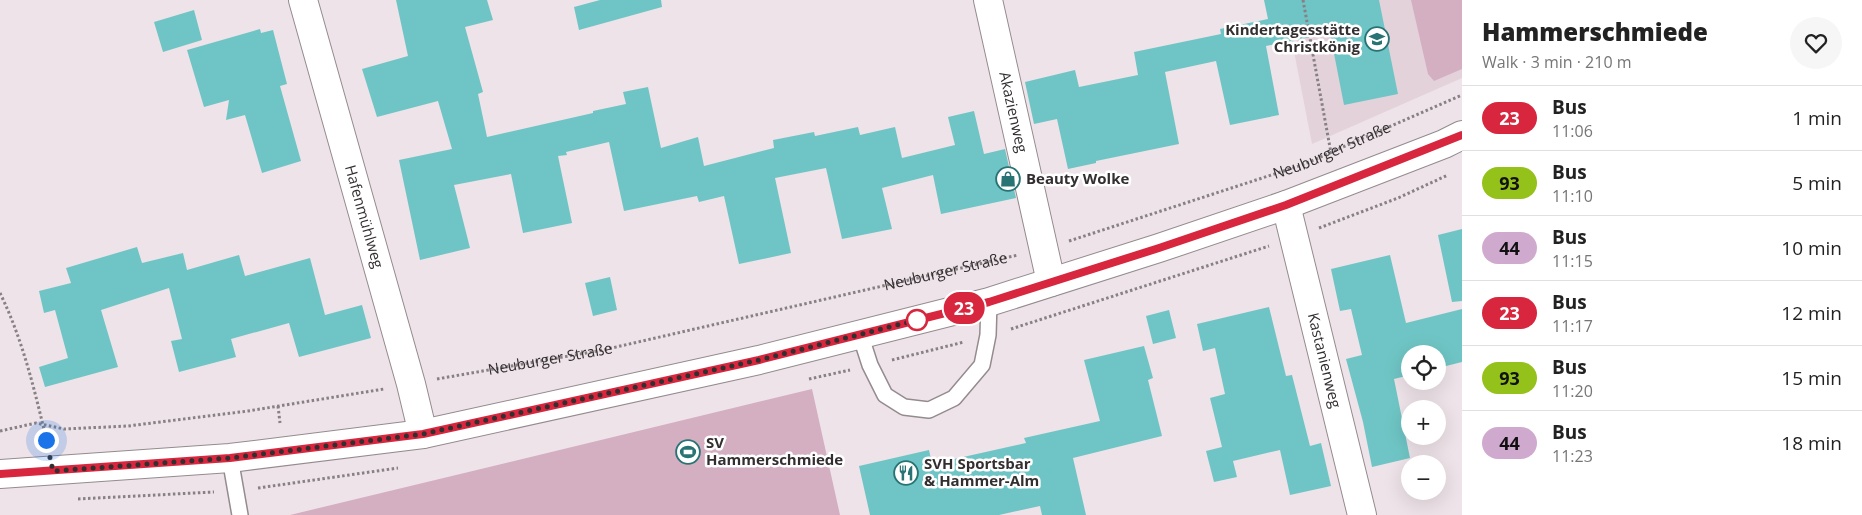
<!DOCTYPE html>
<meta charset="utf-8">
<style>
:root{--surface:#fff;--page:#f6f6f6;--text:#222;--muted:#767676;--line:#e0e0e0}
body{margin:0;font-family:"Open Sans",sans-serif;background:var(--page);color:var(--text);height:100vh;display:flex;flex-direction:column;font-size:19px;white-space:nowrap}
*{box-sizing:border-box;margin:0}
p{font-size:16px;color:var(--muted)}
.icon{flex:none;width:28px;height:28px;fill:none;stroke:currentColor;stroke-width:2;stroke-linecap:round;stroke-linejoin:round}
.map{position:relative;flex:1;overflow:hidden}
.side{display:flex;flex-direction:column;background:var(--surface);width:400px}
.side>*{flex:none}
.badge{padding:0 10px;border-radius:16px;font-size:18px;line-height:32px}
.tools{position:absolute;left:1401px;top:345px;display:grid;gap:10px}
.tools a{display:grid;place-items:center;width:45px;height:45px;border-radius:50%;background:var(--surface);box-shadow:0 5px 20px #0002;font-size:25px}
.you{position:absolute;width:25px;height:25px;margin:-12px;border:4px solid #fff;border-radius:50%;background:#1a73e8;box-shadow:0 0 0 8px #1a73e833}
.map>.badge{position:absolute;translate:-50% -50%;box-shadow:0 0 0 2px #fff}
.round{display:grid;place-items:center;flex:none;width:52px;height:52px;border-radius:26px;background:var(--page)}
.overview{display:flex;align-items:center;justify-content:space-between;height:85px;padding:0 20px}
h1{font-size:24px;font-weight:800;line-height:38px}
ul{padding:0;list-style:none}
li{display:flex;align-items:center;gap:15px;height:65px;padding:0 20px;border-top:1px solid var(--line)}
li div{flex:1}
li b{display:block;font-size:19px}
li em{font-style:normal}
li .badge{min-width:55px;font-weight:700;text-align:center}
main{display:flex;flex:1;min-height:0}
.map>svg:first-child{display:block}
.built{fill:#e4d2da}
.green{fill:#d4aec1}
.building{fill:#6fc5c5}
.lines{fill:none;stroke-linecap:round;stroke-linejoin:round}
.service-casing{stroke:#948b8f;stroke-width:18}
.minor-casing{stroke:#948b8f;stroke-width:30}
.tertiary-casing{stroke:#948b8f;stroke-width:30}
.path{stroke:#878084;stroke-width:3;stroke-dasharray:2.5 2.5;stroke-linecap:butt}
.service{stroke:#fff;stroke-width:15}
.minor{stroke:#fff;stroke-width:28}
.tertiary{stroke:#fff;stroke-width:28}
.line-casing{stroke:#fff;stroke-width:11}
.line{stroke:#d7263d;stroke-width:8}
.walk{stroke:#332f31;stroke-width:5;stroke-dasharray:0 9}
.stop-dot{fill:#fff;stroke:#d7263d;stroke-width:2.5}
.labels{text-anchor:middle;stroke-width:5;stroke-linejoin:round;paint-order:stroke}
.poi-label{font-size:15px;font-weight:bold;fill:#332f31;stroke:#fff;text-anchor:start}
.street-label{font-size:15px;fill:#332f31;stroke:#fff}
</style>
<main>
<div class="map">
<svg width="1462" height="515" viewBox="0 0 1462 515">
<rect width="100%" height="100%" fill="#eee3e8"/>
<!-- built -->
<path class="built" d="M 1284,0 L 1462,0 L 1462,78 L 1312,144 Z"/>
<!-- green -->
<path class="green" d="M 1411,0 L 1462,0 L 1462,69 L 1434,81 L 1428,74 Z
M 812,389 L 840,515 L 290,515 Z"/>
<!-- building -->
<path class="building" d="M 396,0 L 487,0 L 493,20 L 465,27 L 483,92 L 478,94 L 487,137 L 593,113 L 593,111 L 626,104 L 623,92 L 648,87 L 661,148 L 698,137 L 704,166 L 774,148 L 773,140 L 814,132 L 815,136 L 858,127 L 860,135 L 895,127 L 902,158 L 955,145 L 948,117 L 974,111 L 984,154 L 1005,149 L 1016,198 L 941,214 L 933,175 L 882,188 L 892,229 L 842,239 L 826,168 L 775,178 L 791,253 L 739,264 L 724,196 L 699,202 L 697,196 L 624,211 L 609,142 L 566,152 L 567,155 L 558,156 L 572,223 L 523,233 L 511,174 L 454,185 L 470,248 L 420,260 L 399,160 L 452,149 L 438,101 L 377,117 L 362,69 L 408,56 Z
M 600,0 L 661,0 L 662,7 L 579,30 L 574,7 Z
M 1264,0 L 1379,0 L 1398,94 L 1344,105 L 1330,33 L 1266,46 L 1279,115 L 1230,125 L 1216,61 L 1165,72 L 1179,144 L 1096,161 L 1096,163 L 1068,169 L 1057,119 L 1034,124 L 1025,82 L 1075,70 L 1079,87 L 1138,75 L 1134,52 L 1221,34 L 1220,29 L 1268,19 Z
M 194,10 L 202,40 L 163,52 L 154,22 Z
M 260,29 L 261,33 L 273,30 L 287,84 L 280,86 L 301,161 L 262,173 L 245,115 L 226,120 L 229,100 L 204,107 L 187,50 Z
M 1462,229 L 1462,301 L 1452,302 L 1438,235 Z
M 137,247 L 142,263 L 183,253 L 187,270 L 239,255 L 245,276 L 310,258 L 325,315 L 362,305 L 371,338 L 299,357 L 289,323 L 231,339 L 236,357 L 179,372 L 171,341 L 182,339 L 169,288 L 101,310 L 118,367 L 45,387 L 39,367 L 68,358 L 55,310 L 44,313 L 39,291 L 71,283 L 66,268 Z
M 1390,255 L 1406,323 L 1462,309 L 1462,362 L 1438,368 L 1438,354 L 1410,354 L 1410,375 L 1394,379 L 1410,458 L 1372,467 L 1363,422 L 1346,359 L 1362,355 L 1351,309 L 1340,311 L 1331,269 Z
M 610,277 L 617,310 L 593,316 L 585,283 Z
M 1269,307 L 1286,376 L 1292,375 L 1310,446 L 1321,443 L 1331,486 L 1290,495 L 1280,450 L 1233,461 L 1237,477 L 1214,482 L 1206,451 L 1222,447 L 1210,398 L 1225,394 L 1215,348 L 1203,351 L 1197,324 Z
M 1169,310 L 1176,338 L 1153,344 L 1146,316 Z
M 1144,346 L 1153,378 L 1148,380 L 1162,436 L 1073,458 L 1086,515 L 1042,515 L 1040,506 L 999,515 L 870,515 L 859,466 L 929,450 L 932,464 L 1026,443 L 1024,438 L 1100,421 L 1084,360 Z"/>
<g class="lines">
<!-- service casing -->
<g class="service-casing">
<path id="service" d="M 860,334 L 870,365 L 885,395 L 904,407 L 929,410 L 954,398 L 982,365 L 988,335 L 989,302
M 230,458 L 240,515"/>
</g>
<!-- minor casing -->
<g class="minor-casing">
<g id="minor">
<path id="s3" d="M 303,0 L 411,384 L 423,434"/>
<path id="s4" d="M 988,0 L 1051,282"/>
<path id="s5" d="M 1286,205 L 1362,515"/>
</g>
</g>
<!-- tertiary casing -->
<g class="tertiary-casing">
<path id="tertiary" d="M 0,474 L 230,458 L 423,434 L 759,360 L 989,302 L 1159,248 L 1286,205 L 1444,144 L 1462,135"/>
</g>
<!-- path -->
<g class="path">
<path d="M 1303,0 L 1331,153"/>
<path d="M 1319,228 L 1398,198 L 1448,175"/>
<path id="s1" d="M 1069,241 L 1302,165 L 1462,95"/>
<path d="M 0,293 C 23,340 35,392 47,442"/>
<path d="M 1011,329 L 1269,246"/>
<path d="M 892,360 L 964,342"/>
<path id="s2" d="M 437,379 L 603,350 L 1018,255"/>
<path d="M 809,379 L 850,370"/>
<path d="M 278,406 L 280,423"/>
<path d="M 0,431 L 36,423 L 64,429 L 128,426 L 248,411 L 384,389"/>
<path d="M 258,488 L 398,468"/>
<path d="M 78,499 L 214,492"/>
</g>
<!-- service -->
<use href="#service" class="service"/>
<!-- minor -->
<use href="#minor" class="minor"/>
<!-- tertiary -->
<use href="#tertiary" class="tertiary"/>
</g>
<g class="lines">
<!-- line casing -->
<g class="line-casing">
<path id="line" d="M 0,474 L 230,458 L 423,434 L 759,360 L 989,302 L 1159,248 L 1286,205 L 1462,135"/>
</g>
<!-- line -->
<use href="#line" class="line"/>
<!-- walk -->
<path class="walk" d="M 46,440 L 53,471 L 230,458 L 423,434 L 759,360 L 917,320"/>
</g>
<!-- icons -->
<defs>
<g id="school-ring" transform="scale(1.25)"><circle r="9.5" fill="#fff" stroke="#287373" stroke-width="1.5"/><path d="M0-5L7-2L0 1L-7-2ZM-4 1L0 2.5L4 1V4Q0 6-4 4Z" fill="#287373"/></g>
<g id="shop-ring" transform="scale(1.25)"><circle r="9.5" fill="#fff" stroke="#287373" stroke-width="1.5"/><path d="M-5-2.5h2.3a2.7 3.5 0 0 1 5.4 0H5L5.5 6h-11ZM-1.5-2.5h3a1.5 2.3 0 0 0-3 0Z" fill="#287373"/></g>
<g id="stadium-ring" transform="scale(1.25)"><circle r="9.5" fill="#fff" stroke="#287373" stroke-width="1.5"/><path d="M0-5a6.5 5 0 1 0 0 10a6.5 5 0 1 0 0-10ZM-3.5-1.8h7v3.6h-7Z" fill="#287373"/></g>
<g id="restaurant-ring" transform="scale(1.25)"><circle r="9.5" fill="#fff" stroke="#287373" stroke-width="1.5"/><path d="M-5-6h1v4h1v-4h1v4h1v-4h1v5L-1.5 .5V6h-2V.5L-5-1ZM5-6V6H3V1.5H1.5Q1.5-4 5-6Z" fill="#287373"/></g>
</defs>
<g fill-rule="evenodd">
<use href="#school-ring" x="1377" y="39"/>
<use href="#shop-ring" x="1008" y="179"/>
<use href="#stadium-ring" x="688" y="452"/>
<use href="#restaurant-ring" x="906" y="473"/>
</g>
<!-- markers -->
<circle class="stop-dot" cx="917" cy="320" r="10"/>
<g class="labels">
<!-- poi labels -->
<g class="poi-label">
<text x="1360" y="35" text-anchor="end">Kindertagesstätte<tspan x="1360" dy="17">Christkönig</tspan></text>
<text x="1026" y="184">Beauty Wolke</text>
<text x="706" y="448">SV<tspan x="706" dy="17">Hammerschmiede</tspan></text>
<text x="924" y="469">SVH Sportsbar<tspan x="924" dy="17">&amp; Hammer-Alm</tspan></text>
</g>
<!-- street labels -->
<g class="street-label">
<text dy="5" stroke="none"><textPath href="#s4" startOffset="115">Akazienweg</textPath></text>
<text dy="5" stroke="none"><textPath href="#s1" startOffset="278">Neuburger Straße</textPath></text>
<text dy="5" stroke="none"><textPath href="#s3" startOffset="225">Hafenmühlweg</textPath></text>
<text dy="5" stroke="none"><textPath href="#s2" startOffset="520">Neuburger Straße</textPath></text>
<text dy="5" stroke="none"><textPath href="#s2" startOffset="115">Neuburger Straße</textPath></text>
<text dy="5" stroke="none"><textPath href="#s5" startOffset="160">Kastanienweg</textPath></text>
</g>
</g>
</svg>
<div class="tools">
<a><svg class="icon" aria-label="locate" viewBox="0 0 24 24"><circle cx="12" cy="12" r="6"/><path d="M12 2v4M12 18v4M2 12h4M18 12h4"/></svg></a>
<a>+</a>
<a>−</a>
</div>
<div class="you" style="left:46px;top:440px"></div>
<b class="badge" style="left:964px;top:308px;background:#d7263d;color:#fff">23</b>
</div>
<section class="side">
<div class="overview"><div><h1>Hammerschmiede</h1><p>Walk · 3 min · 210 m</p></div><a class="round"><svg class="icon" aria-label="heart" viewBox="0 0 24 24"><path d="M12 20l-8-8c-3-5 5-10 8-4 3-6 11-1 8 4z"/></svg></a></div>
<ul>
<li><span class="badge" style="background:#d7263d;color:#fff">23</span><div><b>Bus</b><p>11:06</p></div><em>1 min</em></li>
<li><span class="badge" style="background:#94c11a;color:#111">93</span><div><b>Bus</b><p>11:10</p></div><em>5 min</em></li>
<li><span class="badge" style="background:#d0a9cf;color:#111">44</span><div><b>Bus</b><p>11:15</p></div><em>10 min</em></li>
<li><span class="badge" style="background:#d7263d;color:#fff">23</span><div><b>Bus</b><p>11:17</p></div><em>12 min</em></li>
<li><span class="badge" style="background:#94c11a;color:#111">93</span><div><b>Bus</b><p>11:20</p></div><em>15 min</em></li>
<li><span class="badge" style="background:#d0a9cf;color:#111">44</span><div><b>Bus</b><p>11:23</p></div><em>18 min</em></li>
</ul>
</section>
</main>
